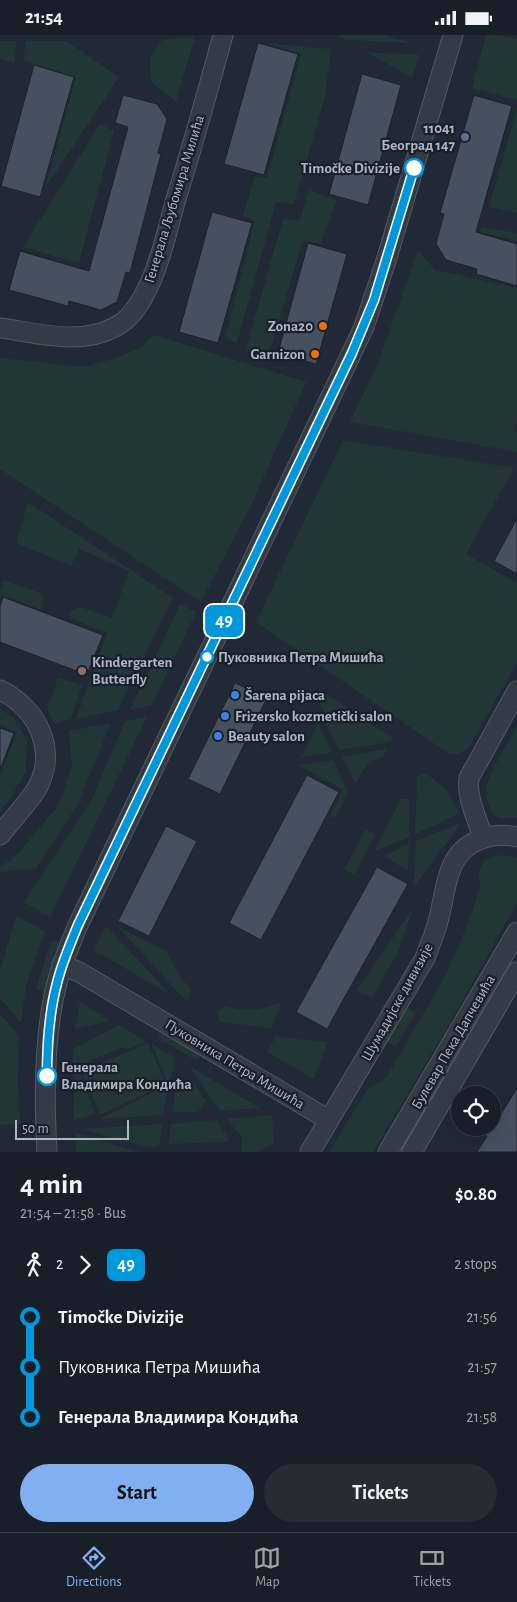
<!DOCTYPE html>
<meta charset="utf-8">
<style>
:root{--surface:#181f28;--page:#252c34;--text:#f1f3f6;--muted:#9fa2a8;--line:#363d45;--accent:#82aff2}
body{margin:0;font-family:"Alegreya Sans",sans-serif;background:var(--page);color:var(--text);height:100vh;display:flex;flex-direction:column;font-size:19px;white-space:nowrap}
*{box-sizing:border-box;margin:0}
p{font-size:16px;color:var(--muted)}
.icon{flex:none;width:28px;height:28px;fill:none;stroke:currentColor;stroke-width:2;stroke-linecap:round;stroke-linejoin:round}
.map{position:relative;height:1117px;overflow:hidden}
.details{display:flex;flex-direction:column;background:var(--surface);flex:1}
.details>*{flex:none}
.badge{padding:0 10px;border-radius:8px;font-size:18px;line-height:32px}
.buttons{position:absolute;left:451px;top:1051px;display:grid;gap:10px}
.buttons a{display:grid;place-items:center;width:50px;height:50px;border-radius:50%;background:var(--surface);box-shadow:0 5px 20px #0002,0 0 0 1px var(--line);font-size:25px}
.scale{position:absolute;left:15px;bottom:12px;width:114px;box-sizing:border-box;padding-left:5px;border:2px solid #adb6c2;border-top:0;font-size:14px;line-height:18px;white-space:nowrap;color:#adb6c2;-webkit-text-stroke:4px #19202a;paint-order:stroke}
.map>.badge{position:absolute;translate:-50% -50%;box-shadow:0 0 0 2px #fff}
.legs{display:flex;align-items:center;gap:8px;height:55px;padding:0 20px;font-size:16px}
.legs p{margin-inline-start:auto}
.head{display:flex;align-items:center;justify-content:space-between;height:85px;padding:0 20px}
h1{font-size:28px;font-weight:600;line-height:38px}
.action{display:flex;gap:10px;margin-top:auto;padding:10px 20px}
.action a{flex:1;height:58px;border-radius:30px;background:var(--accent);color:#111;font-size:20px;font-weight:600;line-height:58px;text-align:center}
.action a+a{background:var(--page);color:var(--text)}
ul{padding:0 20px;list-style:none}
li{display:flex;align-items:center;gap:18px;height:50px;font-size:19px}
li i{display:grid;place-items:center;width:8px;height:100%;margin:0 6px;background:currentColor}
li i::after{content:'';width:12px;height:12px;margin:-6px;border:4px solid;border-radius:50%;background:var(--surface)}
li p{margin-inline-start:auto}
li:first-child i{background:linear-gradient(#0000 50%,currentColor 0)}
li:last-child i{background:linear-gradient(currentColor 50%,#0000 0)}
.status{display:flex;justify-content:space-between;align-items:center;height:35px;padding:0 25px;background:var(--surface);direction:ltr}
.status svg{height:14px;fill:currentColor}
.tab-bar{display:flex;justify-content:space-around;align-items:center;height:70px;border-top:1px solid var(--line);background:var(--surface);font-size:14px;color:var(--muted)}
.tab-bar a{display:grid;justify-items:center;gap:2px}
.tab-bar .selected{color:var(--accent)}
.map>svg:first-child{display:block}
.green{fill:#233637}
.building{fill:#46505f;stroke:#1b222c}
.lines{fill:none;stroke-linecap:round;stroke-linejoin:round}
.minor-casing{stroke:#515963;stroke-width:21}
.minor{stroke:#333b45;stroke-width:19}
.line-1-casing{stroke:#fff;stroke-width:11}
.line-1{stroke:#0098da;stroke-width:8}
.service-dot{fill:#5c6f8a;stroke:#19202a;stroke-width:2}
.stop-1-dot{fill:#fff;stroke:#0098da;stroke-width:2.5}
.food-dot{fill:#e8710a;stroke:#19202a;stroke-width:2}
.education-dot{fill:#8d6e63;stroke:#19202a;stroke-width:2}
.shop-dot{fill:#3f7fe0;stroke:#19202a;stroke-width:2}
.labels{text-anchor:middle;stroke-width:4.5;stroke-linejoin:round;paint-order:stroke}
.poi-label{font-size:15px;font-weight:bold;fill:#adb6c2;stroke:#19202a;text-anchor:start}
.stop-label{font-size:15px;font-weight:bold;fill:#adb6c2;stroke:#19202a;text-anchor:start}
.street-label{font-size:15px;fill:#adb6c2;stroke:#19202a}
</style>
<div class="status"><b>21:54</b><svg viewBox="0 0 49 12"><path d="M0 12V9h3v3zM5 12V6h3v6zM10 12V3h3v9zM15 12V0h3v12zM26 1h20v11H26zM47 4h2v5h-2z"/></svg></div>
<div class="map">
<svg width="517" height="1117" viewBox="0 0 517 1117">
<rect width="100%" height="100%" fill="#202935"/>
<!-- green -->
<path class="green" d="M 337,0 L 384,0 L 413,8 L 346,5 Z
M 486,0 L 496,0 L 517,4 L 517,65 L 472,53 Z
M 195,2 L 176,66 L 151,47 L 150,21 L 162,5 Z
M 0,6 L 16,6 L 15,28 L 0,24 Z
M 26,6 L 66,6 L 119,42 L 45,153 L 76,42 L 23,25 Z
M 266,8 L 331,14 L 325,62 L 294,169 L 276,167 L 237,308 L 225,303 L 255,185 L 243,181 L 255,141 L 267,143 L 301,19 Z
M 367,17 L 419,20 L 419,21 L 412,43 Z
M 517,74 L 517,178 L 489,172 Z
M 100,89 L 114,96 L 79,228 L 23,212 Z
M 309,155 L 337,165 L 321,208 L 303,206 L 270,315 L 246,314 L 283,184 L 300,185 Z
M 482,192 L 517,198 L 517,206 L 479,197 Z
M 418,215 L 436,236 L 451,238 L 517,253 L 517,385 L 515,394 L 517,395 L 517,417 L 350,387 L 378,328 Z
M 154,300 L 306,347 L 253,466 L 201,567 L 0,434 L 0,323 L 84,332 L 119,322 L 141,312 Z
M 343,405 L 514,433 L 466,519 L 517,548 L 517,627 L 470,711 L 459,719 L 448,718 L 256,587 Z
M 28,467 L 173,563 L 118,675 L 76,684 L 107,598 L 70,583 L 71,576 L 81,572 L 112,583 L 129,536 L 79,514 L 71,531 L 16,508 Z
M 4,545 L 40,558 L 44,565 L 42,575 L 2,560 L 0,563 L 0,556 Z
M 180,569 L 196,577 L 152,670 L 130,675 Z
M 58,643 L 82,650 L 71,684 L 55,689 L 47,674 Z
M 319,654 L 393,703 L 391,707 L 339,715 L 322,681 L 324,677 L 317,661 Z
M 0,673 L 15,684 L 27,706 L 26,737 L 9,766 L 0,776 L 0,740 L 17,697 L 0,690 Z
M 147,682 L 50,882 L 24,867 L 92,764 L 125,686 Z
M 111,688 L 78,769 L 36,833 L 0,837 L 0,832 L 15,822 L 58,771 L 72,731 L 69,696 Z
M 318,688 L 332,717 L 302,722 Z
M 517,691 L 517,783 L 501,783 L 495,781 C 490,775 487,767 486,759 C 485,742 508,708 517,691 Z
M 387,714 L 383,722 L 370,726 L 355,748 L 342,722 Z
M 334,725 L 348,758 L 336,782 L 330,782 L 343,755 L 298,730 Z
M 426,738 L 448,756 L 459,779 L 415,799 L 417,741 Z
M 401,764 L 409,764 L 409,802 L 374,816 Z
M 461,788 L 414,852 L 416,806 Z
M 366,794 L 375,800 L 354,840 L 344,834 Z
M 409,809 L 408,836 L 384,821 Z
M 502,820 L 517,822 L 517,868 L 450,988 L 373,1117 L 329,1117 L 367,1055 L 386,1043 L 447,938 L 469,885 L 480,853 L 479,837 L 483,828 L 491,822 Z
M 413,873 L 398,917 L 372,963 L 357,955 Z
M 16,881 L 45,896 L 26,951 L 21,988 L 0,963 L 0,936 Z
M 106,891 L 172,961 L 94,915 Z
M 118,892 L 166,916 L 180,942 L 191,954 L 187,967 Z
M 55,905 L 61,906 L 45,957 L 36,954 L 50,908 Z
M 80,967 L 111,986 L 75,994 Z
M 281,968 L 272,993 L 220,987 L 217,977 L 225,971 C 251,978 256,975 281,968 Z
M 407,972 L 416,978 L 396,1012 L 386,1006 Z
M 0,979 L 19,1001 L 18,1046 L 20,1089 L 0,1090 Z
M 119,990 L 146,1006 L 129,1014 L 121,1013 L 89,1026 L 79,1036 L 95,1079 L 74,1085 L 73,1014 Z
M 163,995 L 202,1018 L 197,1026 L 158,1003 Z
M 276,1001 L 328,1007 L 314,1044 L 267,1017 Z
M 148,1008 L 166,1049 L 100,1080 L 82,1037 Z
M 152,1009 L 175,1023 L 163,1080 L 99,1084 L 168,1050 Z
M 189,1031 L 260,1073 L 220,1076 Z
M 190,1043 L 206,1066 L 198,1077 L 172,1077 L 176,1053 Z
M 272,1080 L 274,1108 L 258,1117 L 242,1117 L 242,1103 L 227,1084 Z
M 217,1085 L 230,1107 L 168,1109 L 171,1089 Z
M 162,1089 L 159,1111 L 147,1112 L 81,1094 Z
M 75,1098 L 139,1117 L 76,1117 Z"/>
<!-- building -->
<path class="building" d="M 258,8 L 298,19 L 264,140 L 224,129 Z
M 34,30 L 74,42 L 40,162 L 1,151 Z
M 362,39 L 401,50 L 368,170 L 329,159 Z
M 123,60 L 157,69 L 167,84 L 158,118 L 161,119 L 130,238 L 126,237 L 117,267 L 101,275 L 69,266 L 68,271 L 9,255 L 20,216 L 89,236 L 128,92 L 115,88 Z
M 474,60 L 512,71 L 476,197 L 517,209 L 517,251 L 476,239 L 477,234 L 446,225 L 436,209 L 444,179 L 440,178 Z
M 212,177 L 252,188 L 218,308 L 179,297 Z
M 308,208 L 347,219 L 316,329 L 278,318 Z
M 517,483 L 517,539 L 494,526 Z
M 3,562 L 103,600 L 87,640 L 0,607 L 0,571 Z
M 235,648 L 267,663 L 220,759 L 188,744 Z
M 0,693 L 14,698 L 1,732 L 0,732 Z
M 307,740 L 339,757 L 261,905 L 229,888 Z
M 166,791 L 197,806 L 149,901 L 118,886 Z
M 377,832 L 408,849 L 327,994 L 296,977 Z
M 517,1053 L 517,1117 L 477,1117 L 487,1101 L 471,1092 L 493,1092 Z"/>
<g class="lines">
<!-- minor casing -->
<g class="minor-casing">
<path id="minor" d="M 0,293 C 38,298 80,311 115,292 C 133,283 142,265 150,248 C 162,222 168,192 176,164 C 193,110 208,55 223,0
M 0,655 C 39,674 60,719 34,758 C 24,772 11,786 0,800
M 483,803 C 478,784 466,764 469,743 L 517,656
M 62,930 L 79,937 L 329,1085
M 47,1117 C 44,1065 44,998 57,948 C 62,928 70,909 78,890 L 223,588 L 364,292 L 386,226 L 453,0
M 310,1117 L 425,923 C 429,912 434,901 437,890 C 447,859 443,819 479,805 C 492,799 504,799 517,802
M 388,1117 L 517,897
M 412,1117 L 517,937"/>
</g>
<!-- minor -->
<use href="#minor" class="minor"/>
</g>
<g class="lines">
<!-- line-1 casing -->
<g class="line-1-casing">
<path id="line-1" d="M 47,1041 C 47,1010 49,978 57,948 C 62,928 70,909 78,890 L 352,318 L 374,265 L 414,133"/>
</g>
<!-- line-1 -->
<use href="#line-1" class="line-1"/>
</g>
<!-- markers -->
<circle class="service-dot" cx="465" cy="102" r="5"/>
<g class="stop-1-dot">
<circle cx="414" cy="133" r="9"/>
<circle cx="207" cy="622" r="6"/>
<circle cx="47" cy="1041" r="9"/>
</g>
<g class="food-dot">
<circle cx="323" cy="291" r="5"/>
<circle cx="315" cy="319" r="5"/>
</g>
<circle class="education-dot" cx="82" cy="636" r="5"/>
<g class="shop-dot">
<circle cx="235" cy="660" r="5"/>
<circle cx="225" cy="681" r="5"/>
<circle cx="218" cy="701" r="5"/>
</g>
<g class="labels">
<!-- poi labels -->
<g class="poi-label">
<text x="455" y="98" text-anchor="end">11041<tspan x="455" dy="17">Београд 147</tspan></text>
<text x="313" y="296" text-anchor="end">Zona20</text>
<text x="305" y="324" text-anchor="end">Garnizon</text>
<text x="92" y="632">Kindergarten<tspan x="92" dy="17">Butterfly</tspan></text>
<text x="245" y="665">Šarena pijaca</text>
<text x="235" y="686">Frizersko kozmetički salon</text>
<text x="228" y="706">Beauty salon</text>
</g>
<!-- stop labels -->
<g class="stop-label">
<text x="400" y="138" text-anchor="end">Timočke Divizije</text>
<text x="218" y="627">Пуковника Петра Мишића</text>
<text x="61" y="1037">Генерала<tspan x="61" dy="17">Владимира Кондића</tspan></text>
</g>
<!-- street labels -->
<g class="street-label">
<text transform="translate(174 164) rotate(-73)" y="5">Генерала Љубомира Милића</text>
<text transform="translate(397 967) rotate(-61)" y="5">Шумадијске дивизије</text>
<text transform="translate(453 1007) rotate(-60)" y="5">Булевар Пека Дапчевића</text>
<text transform="translate(235 1029) rotate(31)" y="5">Пуковника Петра Мишића</text>
</g>
</g>
</svg>
<div class="buttons">
<a><svg class="icon" aria-label="locate" viewBox="0 0 24 24"><circle cx="12" cy="12" r="6"/><path d="M12 2v4M12 18v4M2 12h4M18 12h4"/></svg></a>
</div>
<div class="scale">50 m</div>
<b class="badge" style="left:224px;top:586px;background:#0098da;color:#fff">49</b>
</div>
<section class="details">
<div class="head"><div><h1>4 min</h1><p>21:54 – 21:58 · Bus</p></div><b>$0.80</b></div>
<div class="legs"><svg class="icon" aria-label="walk" viewBox="0 0 24 24"><circle cx="13" cy="4" r="2"/><path d="M13 8l-2 6 4 7M11 14l-3 7M7 12l3-4h3l4 4"/></svg>2<svg class="icon" aria-label="forward" viewBox="0 0 24 24"><path d="M9 5l7 7-7 7"/></svg><b class="badge" style="background:#0098da;color:#fff">49</b><p>2 stops</p></div>
<ul>
<li><i style="color:#0098da"></i><b>Timočke Divizije</b><p>21:56</p></li>
<li><i style="color:#0098da"></i><span>Пуковника Петра Мишића</span><p>21:57</p></li>
<li><i style="color:#0098da"></i><b>Генерала Владимира Кондића</b><p>21:58</p></li>
</ul>
<div class="action"><a>Start</a><a>Tickets</a></div>
</section>
<nav class="tab-bar">
<a class="selected"><svg class="icon" aria-label="directions" viewBox="0 0 24 24"><path d="M12 3l9 9-9 9-9-9zM9 14v-3h6M13 9l2 2-2 2"/></svg>Directions</a>
<a><svg class="icon" aria-label="map" viewBox="0 0 24 24"><path d="M3 6l6-2 6 2 6-2v14l-6 2-6-2-6 2zM9 4v14M15 6v14"/></svg>Map</a>
<a><svg class="icon" aria-label="tickets" viewBox="0 0 24 24"><path d="M3 7h18v10H3zM15 7v10"/></svg>Tickets</a>
</nav>
